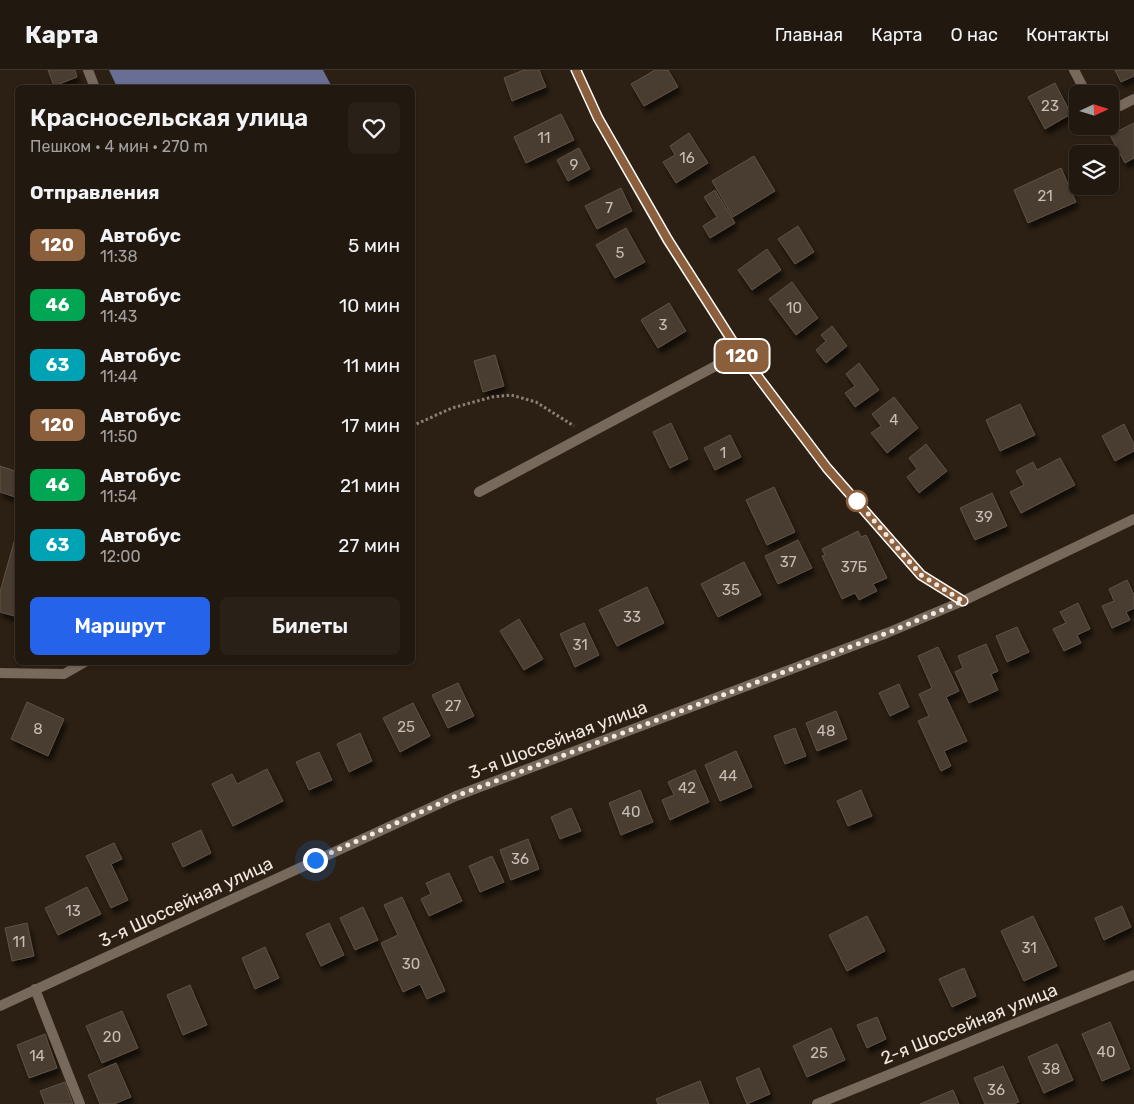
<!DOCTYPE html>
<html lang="ru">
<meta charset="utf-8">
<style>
:root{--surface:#21180f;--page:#292118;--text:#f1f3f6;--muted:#a2a09e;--line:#3e372f;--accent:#2563eb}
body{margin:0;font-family:Rubik,sans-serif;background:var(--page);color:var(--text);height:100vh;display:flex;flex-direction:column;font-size:19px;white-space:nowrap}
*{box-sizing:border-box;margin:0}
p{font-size:16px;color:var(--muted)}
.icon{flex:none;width:28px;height:28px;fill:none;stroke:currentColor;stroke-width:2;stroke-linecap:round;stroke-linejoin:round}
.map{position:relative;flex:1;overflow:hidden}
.panel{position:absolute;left:15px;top:15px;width:400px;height:580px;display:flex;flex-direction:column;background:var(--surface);border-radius:8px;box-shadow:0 1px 4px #0004,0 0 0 1px var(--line)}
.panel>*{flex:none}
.badge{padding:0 10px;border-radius:8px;font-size:18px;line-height:32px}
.needle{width:32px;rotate:86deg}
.tools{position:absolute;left:1069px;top:15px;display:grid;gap:10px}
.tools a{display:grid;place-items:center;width:50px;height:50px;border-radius:8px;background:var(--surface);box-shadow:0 1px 4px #0004,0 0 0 1px var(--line);font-size:25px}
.you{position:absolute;width:25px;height:25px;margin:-12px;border:4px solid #fff;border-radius:50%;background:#1a73e8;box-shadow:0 0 0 8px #1a73e833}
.map>.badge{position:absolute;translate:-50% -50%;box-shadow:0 0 0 2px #fff}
h2{padding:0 15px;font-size:19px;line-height:45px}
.round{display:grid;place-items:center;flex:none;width:52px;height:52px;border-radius:8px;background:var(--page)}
.overview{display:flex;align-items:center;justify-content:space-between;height:85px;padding:0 15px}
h1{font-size:24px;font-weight:600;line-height:38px}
.cta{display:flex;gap:10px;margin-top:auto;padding:10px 15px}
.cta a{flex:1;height:58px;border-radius:8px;background:var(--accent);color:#fff;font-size:20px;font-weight:600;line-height:58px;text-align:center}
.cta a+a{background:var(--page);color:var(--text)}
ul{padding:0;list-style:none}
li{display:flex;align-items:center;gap:15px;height:60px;padding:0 15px}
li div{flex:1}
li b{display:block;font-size:19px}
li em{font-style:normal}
li .badge{min-width:55px;font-weight:700;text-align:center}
header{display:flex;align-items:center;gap:30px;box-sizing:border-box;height:70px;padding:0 25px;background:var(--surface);border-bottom:1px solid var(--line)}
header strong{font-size:24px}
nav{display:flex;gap:28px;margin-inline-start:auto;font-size:18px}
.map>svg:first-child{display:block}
.water{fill:#686e94}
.building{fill:#4a3d31;stroke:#5e5144;filter:url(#shadow)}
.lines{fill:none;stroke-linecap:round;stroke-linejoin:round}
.path{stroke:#8a8076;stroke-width:3;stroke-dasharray:2.5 2.5;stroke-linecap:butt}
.street{stroke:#77695c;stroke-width:10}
.line-casing{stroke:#fff;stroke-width:11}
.line{stroke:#8b5e3c;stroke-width:8}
.walk{stroke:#f1e9e1;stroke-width:5;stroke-dasharray:0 9}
.stop-dot{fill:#fff;stroke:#8b5e3c;stroke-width:2.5}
.labels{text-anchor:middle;stroke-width:4;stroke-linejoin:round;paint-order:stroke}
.number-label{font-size:15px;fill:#c7beb5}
.street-label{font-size:18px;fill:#f1e9e1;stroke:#2c2014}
</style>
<header>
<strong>Карта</strong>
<nav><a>Главная</a><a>Карта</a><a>О нас</a><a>Контакты</a></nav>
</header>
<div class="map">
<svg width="1134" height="1034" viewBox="0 0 1134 1034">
<defs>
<filter id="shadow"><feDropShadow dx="3" dy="5.5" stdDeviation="2.5" flood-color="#0009"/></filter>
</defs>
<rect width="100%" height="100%" fill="#2c2014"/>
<!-- water -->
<path class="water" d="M 109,0 L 323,0 L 332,17 L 117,17 Z"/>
<!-- building -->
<path class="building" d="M 48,0 L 75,0 L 77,7 L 54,16 Z
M 524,0 L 539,0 L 546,17 L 512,31 L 504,8 Z
M 655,0 L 668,0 L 678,17 L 644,36 L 631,14 Z
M 1115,0 L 1134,0 L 1134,6 L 1121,12 Z
M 1055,13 L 1071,44 L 1045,59 L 1028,27 Z
M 561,44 L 574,70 L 526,93 L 514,67 Z
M 1134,53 L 1134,88 L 1125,93 L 1110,65 Z
M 689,63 L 708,93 L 676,113 L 663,92 L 675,85 L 670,76 Z
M 579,78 L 590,99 L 568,111 L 557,90 Z
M 754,86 L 775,121 L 733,147 L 712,111 Z
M 1061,98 L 1076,132 L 1028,153 L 1014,120 Z
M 621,118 L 632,141 L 597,159 L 585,136 Z
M 715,120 L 735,153 L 710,168 L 703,156 L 717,147 L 704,127 Z
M 798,156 L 814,182 L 795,194 L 778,169 Z
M 626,158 L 645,192 L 615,208 L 596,175 Z
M 767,179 L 781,200 L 752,220 L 738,200 Z
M 792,212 L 818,248 L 796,265 L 769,229 Z
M 669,233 L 686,261 L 658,278 L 641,250 Z
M 832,256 L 847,276 L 826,293 L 816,280 L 826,271 L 821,265 Z
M 495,285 L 504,316 L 483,322 L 474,291 Z
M 859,293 L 879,320 L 855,337 L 845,323 L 855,316 L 846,304 Z
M 894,327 L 918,358 L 887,383 L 871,363 L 881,356 L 872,344 Z
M 1020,334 L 1035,365 L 1000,381 L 986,350 Z
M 671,353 L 688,389 L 670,398 L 653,362 Z
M 1124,354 L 1134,374 L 1134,381 L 1115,391 L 1102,366 Z
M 730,365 L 741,387 L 715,400 L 704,378 Z
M 926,374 L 947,401 L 919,423 L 907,407 L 917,399 L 909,388 Z
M 1060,388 L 1075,415 L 1021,443 L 1010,422 L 1024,415 L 1016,401 L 1033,392 L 1037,400 Z
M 0,396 L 18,402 L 18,428 L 0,422 Z
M 774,417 L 795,462 L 767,475 L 746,430 Z
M 992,423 L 1007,456 L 975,470 L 960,438 Z
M 858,461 L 861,467 L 866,465 L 887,508 L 873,514 L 877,521 L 859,530 L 855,523 L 842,529 L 822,486 L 825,485 L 822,479 Z
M 798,470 L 812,498 L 778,514 L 765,486 Z
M 14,472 L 18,473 L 18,547 L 0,542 L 0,522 Z
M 744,492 L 761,525 L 718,547 L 701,514 Z
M 1127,510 L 1134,525 L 1134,538 L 1126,542 L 1130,550 L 1112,558 L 1102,536 L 1114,531 L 1109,519 Z
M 647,517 L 664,553 L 617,576 L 599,540 Z
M 1078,533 L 1090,559 L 1077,565 L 1081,573 L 1064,581 L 1053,559 L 1066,553 L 1060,542 Z
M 519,549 L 543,589 L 524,600 L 500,561 Z
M 584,553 L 599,585 L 575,597 L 560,564 Z
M 1017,557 L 1029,582 L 1007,592 L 996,566 Z
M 986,574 L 998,601 L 991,604 L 998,620 L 969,633 L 955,602 L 963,598 L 958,586 Z
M 938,577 L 959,621 L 946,627 L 967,671 L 944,681 L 951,696 L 941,701 L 918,651 L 929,646 L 919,624 L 932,618 L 918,586 Z
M 458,613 L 474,646 L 448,658 L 432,625 Z
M 899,614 L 909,637 L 890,646 L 879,623 Z
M 27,632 L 64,649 L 48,686 L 11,669 Z
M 413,633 L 430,666 L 400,682 L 383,648 Z
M 836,641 L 847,669 L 817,681 L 806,653 Z
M 795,658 L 806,686 L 785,694 L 774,666 Z
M 360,663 L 372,691 L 349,702 L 337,674 Z
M 736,681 L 752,717 L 720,731 L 705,695 Z
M 319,682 L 332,710 L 309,720 L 296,692 Z
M 267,699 L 283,731 L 233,756 L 212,714 L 232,704 L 237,714 Z
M 695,700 L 709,732 L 670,750 L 662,730 L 674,725 L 668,712 Z
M 640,720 L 653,752 L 621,765 L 609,733 Z
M 861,720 L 872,746 L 848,756 L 837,731 Z
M 571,738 L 581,761 L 560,769 L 551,747 Z
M 201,760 L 211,783 L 183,797 L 172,774 Z
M 528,769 L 539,799 L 511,810 L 500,780 Z
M 114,773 L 122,789 L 111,794 L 128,830 L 111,838 L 86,786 Z
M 492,786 L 504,812 L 480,822 L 469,796 Z
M 449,803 L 462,831 L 429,846 L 421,829 L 431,824 L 426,813 Z
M 87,817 L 101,844 L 58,865 L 45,838 Z
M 402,827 L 445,921 L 427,929 L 420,914 L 403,922 L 381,873 L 398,865 L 384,835 Z
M 1122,836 L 1131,857 L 1104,870 L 1095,848 Z
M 363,837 L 378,870 L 355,880 L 340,848 Z
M 867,846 L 885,881 L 847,901 L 829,865 Z
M 1033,846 L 1057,896 L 1024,911 L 1001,861 Z
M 27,853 L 34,886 L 12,891 L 5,858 Z
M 329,853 L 344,885 L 321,896 L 306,864 Z
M 265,877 L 279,908 L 255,919 L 242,888 Z
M 964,898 L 976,926 L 952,937 L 939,909 Z
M 190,915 L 207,955 L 183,965 L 167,925 Z
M 122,941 L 138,978 L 102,993 L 86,956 Z
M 877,947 L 886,969 L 867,978 L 857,955 Z
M 1110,952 L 1130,999 L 1102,1011 L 1082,964 Z
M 831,958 L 845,990 L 807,1007 L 793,976 Z
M 45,964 L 57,998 L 29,1008 L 17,975 Z
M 1057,974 L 1073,1010 L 1044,1023 L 1028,987 Z
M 116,993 L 131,1027 L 114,1034 L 100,1034 L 88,1005 Z
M 1003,996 L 1019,1032 L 1013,1034 L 985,1034 L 974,1008 Z
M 759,998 L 770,1024 L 747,1034 L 736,1008 Z
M 700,1011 L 709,1034 L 658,1034 L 656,1029 Z
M 65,1012 L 73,1034 L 45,1034 L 40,1021 Z
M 953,1020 L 959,1034 L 920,1034 Z"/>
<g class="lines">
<!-- path -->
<path class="path" d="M 412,356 L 452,338 L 492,327 L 511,325 L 536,332 L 574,356"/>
<!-- street -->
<path class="street" d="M 88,0 L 95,18
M 576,0 L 598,48 L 667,170 L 740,283 L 827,398 L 921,505 L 963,531
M 1074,0 L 1085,21 L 1088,24
M 1110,36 L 1120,36 L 1134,29
M 479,422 L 740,283
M 0,603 L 64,604 L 85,592
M 35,919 L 80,1034
M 0,936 L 456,726 L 887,563 L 963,531 L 1134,449
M 817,1034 L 1134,905"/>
</g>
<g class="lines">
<!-- line casing -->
<g class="line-casing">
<path id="line" d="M 576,0 L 598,48 L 668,170 L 740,283 L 827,398 L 921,505 L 963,531"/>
</g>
<!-- line -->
<use href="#line" class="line"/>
<!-- walk -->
<path class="walk" d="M 315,790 L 456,726 L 887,563 L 963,531 L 921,505 L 857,431"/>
</g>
<!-- markers -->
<circle class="stop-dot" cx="857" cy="431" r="10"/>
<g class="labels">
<!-- number labels -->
<g class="number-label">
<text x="1050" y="41">23</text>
<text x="544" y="73">11</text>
<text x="687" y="93">16</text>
<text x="574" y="100">9</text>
<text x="1045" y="131">21</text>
<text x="609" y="143">7</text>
<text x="620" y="188">5</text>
<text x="794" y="243">10</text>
<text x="663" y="260">3</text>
<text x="894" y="355">4</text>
<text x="723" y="388">1</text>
<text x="984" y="452">39</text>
<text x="788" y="497">37</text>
<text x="854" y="502">37Б</text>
<text x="731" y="525">35</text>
<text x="632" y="552">33</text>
<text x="580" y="580">31</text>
<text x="453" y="641">27</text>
<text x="406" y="662">25</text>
<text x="38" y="664">8</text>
<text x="826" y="666">48</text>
<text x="728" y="711">44</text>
<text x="687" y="723">42</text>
<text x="631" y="747">40</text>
<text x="520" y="794">36</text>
<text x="73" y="846">13</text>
<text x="19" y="877">11</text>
<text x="1029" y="883">31</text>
<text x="411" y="899">30</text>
<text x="112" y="972">20</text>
<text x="1106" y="987">40</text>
<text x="819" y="988">25</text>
<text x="37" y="991">14</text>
<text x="1051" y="1004">38</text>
<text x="996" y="1025">36</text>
</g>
<!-- street labels -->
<g class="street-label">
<text transform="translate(558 670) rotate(-21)" y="6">3-я Шоссейная улица</text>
<text transform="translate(186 832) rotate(-25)" y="6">3-я Шоссейная улица</text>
<text transform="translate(969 954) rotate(-22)" y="6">2-я Шоссейная улица</text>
</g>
</g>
</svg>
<div class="tools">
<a><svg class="needle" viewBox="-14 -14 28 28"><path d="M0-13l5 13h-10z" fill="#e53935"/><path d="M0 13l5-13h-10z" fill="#a2a09e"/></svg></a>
<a><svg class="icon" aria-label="layers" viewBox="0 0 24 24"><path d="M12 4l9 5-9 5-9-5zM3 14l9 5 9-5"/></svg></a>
</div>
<div class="you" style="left:315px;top:790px"></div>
<b class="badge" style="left:742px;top:286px;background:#8b5e3c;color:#fff">120</b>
<section class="panel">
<div class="overview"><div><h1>Красносельская улица</h1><p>Пешком · 4 мин · 270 m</p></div><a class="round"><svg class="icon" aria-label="heart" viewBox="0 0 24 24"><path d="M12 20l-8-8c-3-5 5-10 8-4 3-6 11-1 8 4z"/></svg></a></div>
<h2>Отправления</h2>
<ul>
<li><span class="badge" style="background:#8b5e3c;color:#fff">120</span><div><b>Автобус</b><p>11:38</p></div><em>5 мин</em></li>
<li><span class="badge" style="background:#00a651;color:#fff">46</span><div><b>Автобус</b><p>11:43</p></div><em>10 мин</em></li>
<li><span class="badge" style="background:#00a3b4;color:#fff">63</span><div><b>Автобус</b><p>11:44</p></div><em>11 мин</em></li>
<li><span class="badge" style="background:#8b5e3c;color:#fff">120</span><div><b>Автобус</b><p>11:50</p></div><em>17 мин</em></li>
<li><span class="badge" style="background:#00a651;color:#fff">46</span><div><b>Автобус</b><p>11:54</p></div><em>21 мин</em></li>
<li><span class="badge" style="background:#00a3b4;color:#fff">63</span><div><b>Автобус</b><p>12:00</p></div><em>27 мин</em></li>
</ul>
<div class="cta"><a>Маршрут</a><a>Билеты</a></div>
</section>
</div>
